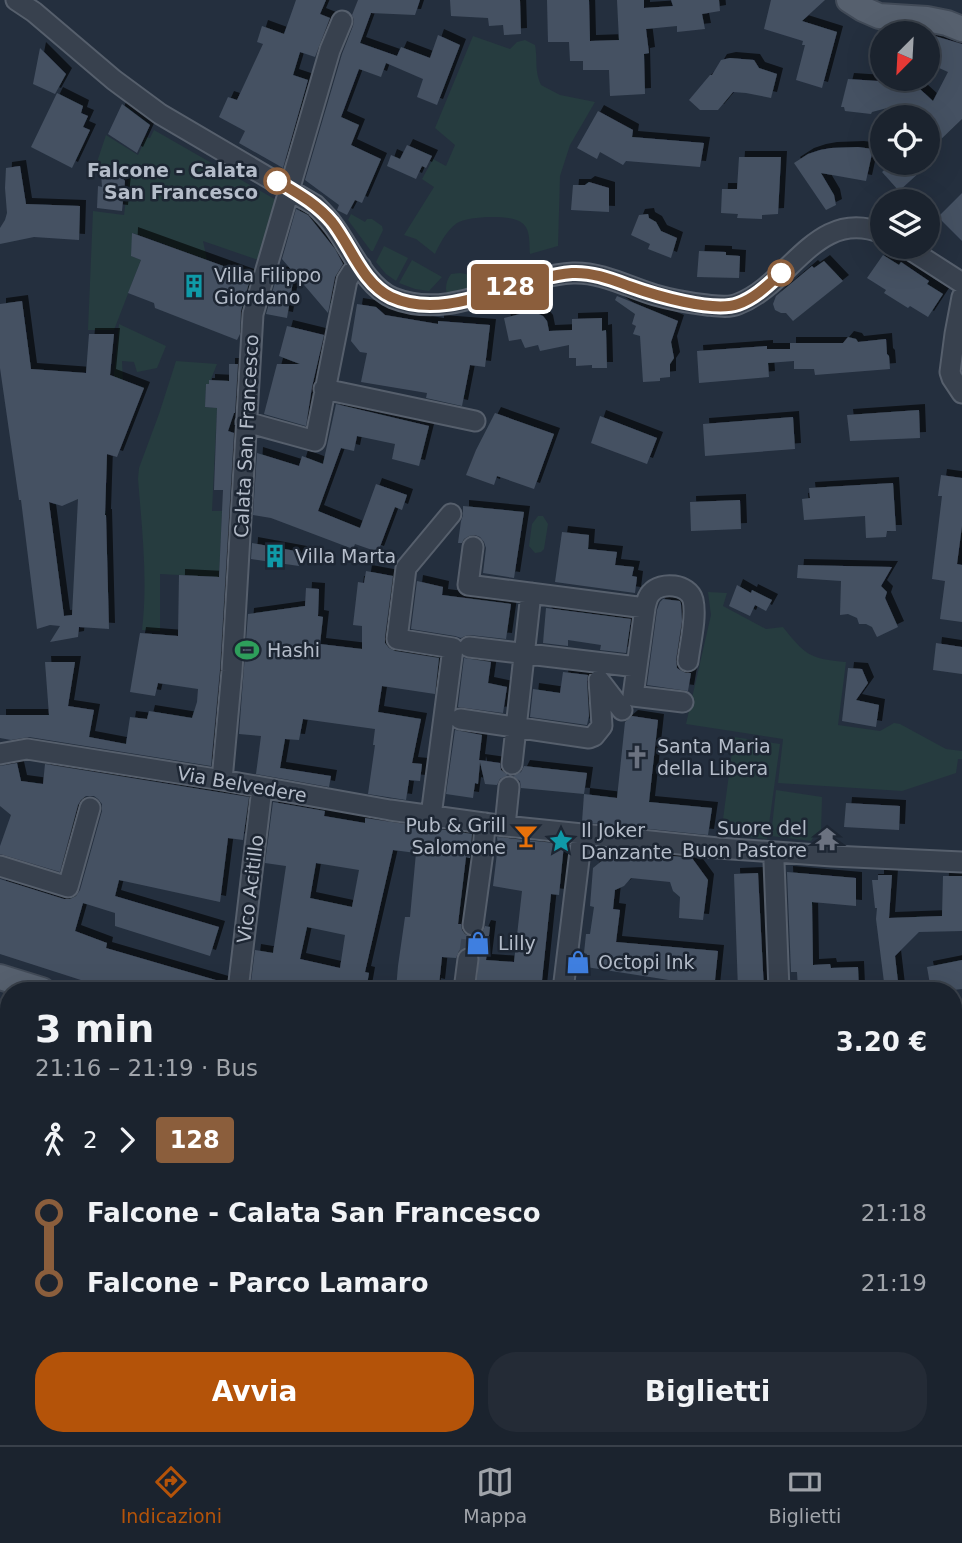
<!DOCTYPE html>
<html lang="it">
<meta charset="utf-8">
<style>
:root{--surface:#1b232e;--page:#242b36;--text:#f1f3f6;--muted:#a0a4aa;--line:#39404a;--accent:#b45309}
body{margin:0;font-family:"DejaVu Sans",sans-serif;background:var(--page);color:var(--text);height:100vh;display:flex;flex-direction:column;font-size:26px;white-space:nowrap}
*{box-sizing:border-box;margin:0}
p{font-size:23px;color:var(--muted)}
.icon{flex:none;width:38px;height:38px;fill:none;stroke:currentColor;stroke-width:2;stroke-linecap:round;stroke-linejoin:round}
.map{position:relative;flex:1;overflow:hidden}
.details{position:absolute;left:0px;top:982px;width:962px;height:464px;display:flex;flex-direction:column;background:var(--surface);border-radius:28px 28px 0 0;box-shadow:0 7px 28px #0002,0 0 0 2px var(--line)}
.details>*{flex:none}
.badge{padding:0 14px;border-radius:5px;font-size:24px;line-height:46px}
.needle{width:46px;rotate:204deg}
.buttons{position:absolute;left:870px;top:21px;display:grid;gap:14px}
.buttons a{display:grid;place-items:center;width:70px;height:70px;border-radius:50%;background:var(--surface);box-shadow:0 7px 28px #0002,0 0 0 2px var(--line);font-size:35px}
.map>.badge{position:absolute;translate:-50% -50%;box-shadow:0 0 0 4px #fff}
.legs{display:flex;align-items:center;gap:10px;height:77px;padding:0 35px;font-size:23px}
.legs p{margin-inline-start:auto}
.head{display:flex;align-items:center;justify-content:space-between;height:119px;padding:0 35px}
h1{font-size:38px;font-weight:600;line-height:52px}
.primary-button{display:flex;gap:14px;margin-top:auto;padding:14px 35px}
.primary-button a{flex:1;height:80px;border-radius:28px;background:var(--accent);color:#fff;font-size:28px;font-weight:600;line-height:80px;text-align:center}
.primary-button a+a{background:var(--page);color:var(--text)}
ul{padding:0 35px;list-style:none}
li{display:flex;align-items:center;gap:24px;height:70px;font-size:26px}
li i{display:grid;place-items:center;width:10px;height:100%;margin:0 9px;background:currentColor}
li i::after{content:'';width:18px;height:18px;margin:-9px;border:5px solid;border-radius:50%;background:var(--surface)}
li p{margin-inline-start:auto}
li:first-child i{background:linear-gradient(#0000 50%,currentColor 0)}
li:last-child i{background:linear-gradient(currentColor 50%,#0000 0)}
.dock{display:flex;justify-content:space-around;align-items:center;height:98px;border-top:2px solid var(--line);background:var(--surface);font-size:19px;color:var(--muted)}
.dock a{display:grid;justify-items:center;gap:4px}
.dock .on{color:var(--accent)}
.map>svg:first-child{display:block}
.green{fill:#263c3f}
.building{fill:#455162;fill-rule:evenodd;filter:url(#shadow)}
.lines{fill:none;stroke-linecap:round;stroke-linejoin:round}
.minor-tunnel{stroke:#3a4453;stroke-width:19;stroke-dasharray:19 10;stroke-linecap:butt}
.minor-casing{stroke:#565f6c;stroke-width:23}
.major-casing{stroke:#414a57;stroke-width:28}
.minor{stroke:#38414e;stroke-width:19}
.major{stroke:#56606e;stroke-width:24}
.line-1-casing{stroke:#fff;stroke-width:16}
.line-1{stroke:#8b5e3c;stroke-width:10}
.stop-1-dot{fill:#fff;stroke:#8b5e3c;stroke-width:3.5}
.labels{text-anchor:middle;stroke-width:5;stroke-linejoin:round;paint-order:stroke}
.stop-label{font-size:19px;font-weight:bold;fill:#b4bcc9;stroke:#1d2633;text-anchor:end}
.poi-label{font-size:19px;fill:#b4bcc9;stroke:#1d2633;text-anchor:start}
.street-label{font-size:19px;fill:#b4bcc9;stroke:#1d2633}
</style>
<div class="map">
<svg width="962" height="1445" viewBox="0 0 962 1445">
<defs>
<filter id="shadow"><feDropShadow dx="6" dy="-6" stdDeviation="0" flood-color="#0009"/></filter>
</defs>
<rect width="100%" height="100%" fill="#242f3e"/>
<!-- green -->
<path class="green" d="M 473,36 L 510,49 L 517,42 L 525,40 L 535,45 C 538,61 534,69 541,85 L 560,95 L 595,102 L 570,145 L 560,176 L 558,246 L 530,254 C 529,244 531,229 522,223 C 512,214 468,216 457,223 C 447,230 440,243 435,254 L 416,239 L 404,235 L 434,187 L 422,179 L 433,159 L 446,166 L 455,145 L 435,128 Z
M 154,130 L 278,201 L 261,261 L 203,241 L 207,260 L 133,233 L 131,256 L 141,260 L 114,330 L 88,330 L 93,211 L 124,215 L 129,175 L 94,171 L 106,135 L 138,155 L 146,137 L 150,138 Z
M 351,214 L 365,222 L 367,219 L 372,219 L 382,226 L 383,230 L 373,251 L 371,251 L 348,220 Z
M 384,246 L 408,258 L 396,281 L 386,274 L 376,262 Z
M 412,260 L 442,277 L 429,291 L 415,289 L 399,283 Z
M 460,273 C 469,274 472,276 476,284 L 474,288 L 447,295 C 445,287 446,281 451,274 Z
M 119,324 L 166,346 L 157,368 L 137,372 L 134,362 L 122,361 L 123,382 L 113,383 Z
M 176,361 L 217,364 L 209,384 L 206,384 L 205,407 L 217,408 L 212,511 L 222,511 L 219,577 L 160,574 L 160,631 L 142,630 C 148,580 142,529 138,479 L 139,468 L 159,414 Z
M 538,516 L 543,516 L 548,524 L 544,549 L 541,552 L 535,553 L 529,546 L 532,524 Z
M 708,592 L 727,593 L 723,606 L 766,629 L 783,627 C 805,655 810,659 846,662 L 838,725 L 880,731 L 894,723 L 900,724 L 946,749 L 962,751 L 962,759 L 958,759 L 956,773 L 902,791 L 778,783 L 783,739 L 686,724 L 711,615 Z
M 734,737 L 780,744 L 767,839 L 721,834 Z
M 776,790 L 822,797 L 821,834 L 814,836 L 811,841 L 771,836 Z"/>
<!-- building -->
<path class="building" d="M 296,0 L 326,0 L 320,14 L 330,18 L 315,57 L 300,52 L 293,75 L 308,80 L 283,168 L 239,143 L 245,131 L 219,117 L 228,97 L 237,100 L 263,44 L 257,42 L 262,26 L 284,34 Z
M 358,0 L 420,0 L 415,15 L 371,13 L 360,43 L 397,56 L 401,47 L 430,58 L 438,35 L 460,45 L 437,105 L 417,97 L 423,79 L 386,63 L 381,77 L 359,69 L 341,117 L 359,125 L 351,145 L 381,159 L 362,203 L 355,200 L 347,215 L 337,210 L 339,205 L 305,180 L 342,54 L 353,26 L 354,20 L 352,15 Z
M 450,0 L 520,0 L 521,34 L 504,35 L 503,25 L 489,26 L 488,18 L 451,16 Z
M 547,0 L 589,0 L 590,41 L 619,40 L 617,0 L 644,0 L 644,8 L 673,6 L 671,0 L 719,0 L 720,11 L 702,14 L 705,29 L 677,32 L 677,26 L 646,29 L 649,53 L 644,54 L 645,94 L 610,96 L 609,70 L 583,70 L 583,61 L 570,61 L 569,42 L 548,42 Z
M 771,0 L 825,0 L 802,21 L 837,32 L 822,88 L 796,80 L 805,45 L 802,45 L 803,41 L 764,29 Z
M 928,34 L 962,44 L 962,119 L 934,146 L 928,140 L 928,117 L 901,117 L 891,107 L 872,112 L 871,114 L 845,111 L 844,107 L 841,107 L 848,79 L 878,81 L 878,79 L 909,79 L 933,101 L 948,72 L 928,63 Z
M 40,48 L 66,74 L 55,94 L 33,84 Z
M 730,58 L 754,60 L 759,68 L 777,74 L 771,98 L 746,93 L 733,92 L 718,110 L 700,110 L 689,100 L 710,75 L 712,75 L 721,60 Z
M 57,93 L 83,106 L 81,113 L 88,116 L 83,127 L 90,130 L 72,168 L 31,147 Z
M 122,104 L 150,125 L 137,153 L 108,134 Z
M 598,111 L 633,130 L 632,137 L 704,143 L 700,167 L 626,161 L 623,165 L 600,152 L 597,159 L 577,148 Z
M 407,145 L 432,156 L 426,168 L 422,166 L 416,179 L 387,166 L 391,155 L 400,159 Z
M 858,147 L 873,149 L 866,181 L 821,173 L 834,195 L 836,205 L 826,210 L 794,163 L 808,154 L 820,150 L 831,148 Z
M 739,157 L 781,157 L 778,214 L 762,215 L 762,219 L 737,218 L 738,214 L 721,213 L 722,189 L 737,189 Z
M 892,163 L 912,163 L 921,171 L 899,191 L 882,172 Z
M 20,166 L 26,204 L 80,206 L 79,240 L 34,237 L 0,244 L 0,228 L 5,220 L 7,213 L 5,188 L 6,168 Z
M 101,173 L 121,176 L 125,181 L 122,211 L 97,208 L 98,186 L 102,187 Z
M 589,182 L 609,188 L 609,212 L 571,210 L 573,185 L 585,185 Z
M 962,193 L 962,241 L 938,217 Z
M 296,209 L 308,215 L 335,249 L 343,264 L 335,277 L 328,313 L 282,259 Z
M 648,214 L 649,218 L 656,222 L 661,231 L 677,238 L 671,258 L 648,249 L 650,244 L 631,235 L 639,215 Z
M 132,233 L 251,276 L 241,311 L 240,334 L 237,340 L 155,308 L 154,303 L 128,293 L 141,260 L 131,256 Z
M 699,251 L 726,252 L 726,255 L 740,256 L 739,278 L 697,277 Z
M 883,255 L 899,265 L 901,262 L 929,281 L 927,284 L 943,294 L 928,317 L 910,306 L 908,308 L 884,293 L 886,290 L 867,278 Z
M 824,261 L 843,281 L 793,321 L 786,313 L 781,313 L 775,310 L 773,304 L 776,296 L 812,266 L 814,268 Z
M 278,272 L 294,275 L 287,318 L 266,314 Z
M 617,296 L 678,321 L 671,342 L 674,358 L 670,364 L 670,377 L 660,378 L 660,381 L 643,382 L 640,336 L 633,334 L 636,326 L 632,324 L 635,314 L 615,300 Z
M 22,301 L 31,369 L 86,373 L 89,334 L 114,334 L 110,375 L 144,388 L 117,457 L 107,454 L 105,515 L 106,515 L 109,629 L 79,627 L 78,637 L 50,642 L 60,626 L 50,625 L 37,629 L 21,500 L 19,500 L 0,368 L 0,304 ZM 78,499 L 72,615 L 64,616 L 49,502 L 62,506 Z
M 357,304 L 376,307 L 385,315 L 438,324 L 438,321 L 490,325 L 485,367 L 470,365 L 462,406 L 426,398 L 427,393 L 361,382 L 367,353 L 360,352 L 351,341 Z
M 532,311 L 543,316 L 547,321 L 549,331 L 572,330 L 572,319 L 602,318 L 602,331 L 606,330 L 607,368 L 592,368 L 592,365 L 576,366 L 576,358 L 569,358 L 569,345 L 540,351 L 538,345 L 525,348 L 521,339 L 509,341 L 504,318 Z
M 287,326 L 324,335 L 312,387 L 306,426 L 264,414 L 277,364 L 300,364 L 279,356 Z
M 848,337 L 856,339 L 858,342 L 886,339 L 887,354 L 889,356 L 890,369 L 815,375 L 814,369 L 794,369 L 794,361 L 768,363 L 769,377 L 699,383 L 697,351 L 767,346 L 767,349 L 790,349 L 790,343 L 843,343 Z
M 229,364 L 238,364 L 235,413 L 234,413 L 228,431 L 234,433 L 220,670 L 211,766 L 29,737 L 11,740 L 0,738 L 0,715 L 49,715 L 45,662 L 75,662 L 68,706 L 94,710 L 89,737 L 126,744 L 130,717 L 147,719 L 149,711 L 192,718 L 197,702 L 198,689 L 158,683 L 155,696 L 130,692 L 140,633 L 178,636 L 179,575 L 219,577 L 223,490 L 214,490 L 217,408 L 205,407 L 206,384 L 209,384 L 209,380 L 229,381 Z
M 336,404 L 429,426 L 419,466 L 392,459 L 395,444 L 357,436 L 354,451 L 341,448 L 318,511 L 360,528 L 376,484 L 407,495 L 402,510 L 395,507 L 378,552 L 355,544 L 353,549 L 271,518 L 253,515 L 257,453 L 299,466 L 302,456 L 323,464 Z
M 919,410 L 920,438 L 850,441 L 847,415 Z
M 495,413 L 554,434 L 534,489 L 497,476 L 494,485 L 466,475 L 476,450 Z
M 600,416 L 657,438 L 647,464 L 591,443 Z
M 793,417 L 795,449 L 705,456 L 703,424 Z
M 941,475 L 962,478 L 962,526 L 957,564 L 962,565 L 962,622 L 940,619 L 945,581 L 932,579 L 942,496 L 938,496 Z
M 893,483 L 896,531 L 887,531 L 886,537 L 866,538 L 865,516 L 804,520 L 802,499 L 810,498 L 809,488 Z
M 740,500 L 741,529 L 691,531 L 690,502 Z
M 463,506 L 524,512 L 514,578 L 483,573 L 486,548 L 484,542 L 480,537 L 475,535 L 469,536 L 464,539 L 462,543 L 458,543 L 461,521 L 463,515 Z
M 562,532 L 589,535 L 588,549 L 617,552 L 615,565 L 634,567 L 632,576 L 637,577 L 635,593 L 555,582 Z
M 252,543 L 301,552 L 299,566 L 251,559 Z
M 798,565 L 892,567 L 881,586 L 887,592 L 885,598 L 898,627 L 877,637 L 872,627 L 866,624 L 859,624 L 857,618 L 848,614 L 840,615 L 841,581 L 797,578 Z
M 366,571 L 393,576 L 385,637 L 385,643 L 389,648 L 395,651 L 439,658 L 435,694 L 382,686 L 378,712 L 421,719 L 412,763 L 422,764 L 420,781 L 409,780 L 406,800 L 368,794 L 375,745 L 373,745 L 375,729 L 303,719 L 299,740 L 285,739 L 280,768 L 331,776 L 329,787 L 256,774 L 261,736 L 239,734 L 248,614 L 305,606 L 306,588 L 319,589 L 318,616 L 323,617 L 320,644 L 362,649 L 362,626 L 353,625 L 358,582 L 364,583 Z
M 417,581 L 443,587 L 442,595 L 511,604 L 506,639 L 470,635 L 465,636 L 461,638 L 455,636 L 411,629 Z
M 737,585 L 751,593 L 752,590 L 772,600 L 766,611 L 755,605 L 750,616 L 729,606 Z
M 663,599 L 680,601 L 681,604 L 682,621 L 676,660 L 677,668 L 680,670 L 686,673 L 691,673 L 688,691 L 647,685 L 657,610 L 660,602 Z
M 546,608 L 631,619 L 626,653 L 600,650 L 601,645 L 568,640 L 568,646 L 543,643 Z
M 936,643 L 962,647 L 962,674 L 933,670 Z
M 464,658 L 491,662 L 488,683 L 507,687 L 503,713 L 458,707 Z
M 848,668 L 862,669 L 868,683 L 856,700 L 879,705 L 876,727 L 842,721 Z
M 563,672 L 588,675 L 587,681 L 589,716 L 587,725 L 530,717 L 533,689 L 560,693 Z
M 632,716 L 658,720 L 649,802 L 712,808 L 708,835 L 582,822 L 584,794 L 617,798 L 625,722 Z
M 455,730 L 482,735 L 479,760 L 500,763 L 501,770 L 508,775 L 500,779 L 497,785 L 485,784 L 480,762 L 478,784 L 475,783 L 473,798 L 446,794 Z
M 17,763 L 21,781 L 43,784 L 45,764 L 249,797 L 243,840 L 228,838 L 220,902 L 119,880 L 115,896 L 219,927 L 210,956 L 115,926 L 115,913 L 83,903 L 75,931 L 107,943 L 106,948 L 226,983 L 226,990 L 112,990 L 0,954 L 0,879 L 64,899 L 70,899 L 76,896 L 80,890 L 102,811 L 102,804 L 98,799 L 94,796 L 86,796 L 81,800 L 78,805 L 60,872 L 0,854 L 0,846 L 11,815 L 0,806 L 0,766 Z
M 524,766 L 587,773 L 584,794 L 521,788 L 520,781 L 513,776 L 521,772 Z
M 273,802 L 325,811 L 324,816 L 365,823 L 365,818 L 472,834 L 470,858 L 466,857 L 458,924 L 461,924 L 462,930 L 465,934 L 472,937 L 478,936 L 482,933 L 485,926 L 490,927 L 486,960 L 514,962 L 522,891 L 493,886 L 498,845 L 497,837 L 564,844 L 559,895 L 551,894 L 541,990 L 476,990 L 479,955 L 475,949 L 469,947 L 463,948 L 459,951 L 456,958 L 442,957 L 439,985 L 435,984 L 434,990 L 396,990 L 398,966 L 405,917 L 410,917 L 416,853 L 393,850 L 365,972 L 369,973 L 366,990 L 250,990 L 255,950 L 273,953 L 286,866 L 265,863 ZM 316,863 L 359,870 L 352,907 L 310,898 ZM 307,927 L 345,935 L 340,968 L 300,959 Z
M 846,803 L 900,806 L 899,830 L 844,827 Z
M 615,850 L 692,858 L 708,880 L 703,920 L 679,918 L 680,897 L 673,891 L 670,882 L 631,878 L 624,886 L 615,890 L 613,909 L 620,910 L 616,942 L 718,951 L 714,990 L 687,990 L 688,983 L 586,967 L 587,954 L 584,953 L 586,934 L 590,934 L 594,907 L 590,906 L 593,868 Z
M 787,872 L 856,878 L 856,906 L 812,902 L 813,965 L 830,964 L 831,968 L 858,967 L 859,990 L 798,990 L 797,972 L 791,972 Z
M 758,873 L 764,990 L 738,990 L 734,874 Z
M 878,875 L 892,875 L 889,918 L 942,916 L 943,876 L 962,876 L 962,931 L 919,932 L 895,956 L 899,990 L 885,990 L 876,919 L 877,908 L 875,908 L 872,880 L 878,880 Z
M 962,960 L 962,989 L 953,990 L 931,990 L 927,967 Z"/>
<g class="lines">
<!-- minor-tunnel -->
<path class="minor-tunnel" d="M 468,959 L 473,925"/>
<!-- minor casing -->
<g class="minor-casing">
<path id="minor" d="M 16,0 L 34,12 L 114,80 L 160,114 L 315,205 C 321,211 328,218 333,225 C 350,247 366,287 393,298 C 453,322 512,276 573,273 C 602,272 628,287 655,295 C 672,300 690,303 707,305 C 717,306 729,308 738,304 C 791,284 816,207 882,233
M 906,247 L 962,283
M 962,297 L 955,334 L 950,372 L 952,378 L 962,393
M 324,389 L 475,421
M 246,422 L 315,441 L 347,280 L 352,272 L 361,267
M 473,547 L 468,585 L 645,608 L 633,696 L 683,702
M 645,608 C 646,603 648,596 651,593 C 661,581 689,584 693,600 C 697,617 690,644 688,661
M 469,647 L 637,667
M 460,719 L 589,738 L 594,736 L 602,726 L 599,680 L 622,710
M 0,754 L 27,749 L 222,780 L 390,810 L 505,826 L 718,848 L 832,856 L 962,862
M 512,764 L 531,593
M 222,780 L 232,671 L 253,314 L 330,50 L 342,21
M 431,816 L 453,648 L 397,639 L 406,568 L 451,514
M 505,826 L 509,787
M 775,852 L 774,862 L 779,990
M 0,866 L 68,887 L 90,808
M 473,925 L 483,852 L 485,823
M 238,990 L 262,788
M 464,990 L 468,959
M 563,990 L 582,835
M 0,1044 L 9,1047
M 0,1119 L 9,1122
M 0,1253 L 9,1256
M 506,1437 L 532,1445
M 138,1445 L 141,1437
M 235,1445 L 238,1437
M 590,1445 L 593,1437
M 758,1445 L 770,1437"/>
</g>
<!-- major casing -->
<g class="major-casing">
<path id="major" d="M 849,0 L 863,9 L 879,16 L 927,19 L 947,23 L 962,29
M 0,977 L 42,990
M 954,1229 L 962,1225"/>
</g>
<!-- minor -->
<use href="#minor" class="minor"/>
<!-- major -->
<use href="#major" class="major"/>
</g>
<g class="lines">
<!-- line-1 casing -->
<g class="line-1-casing">
<path id="line-1" d="M 277,181 C 297,193 317,204 332,222 C 351,246 362,283 391,297 C 447,323 514,278 572,273 C 592,272 610,279 629,286 C 654,295 713,313 738,304 C 755,298 768,285 781,273"/>
</g>
<!-- line-1 -->
<use href="#line-1" class="line-1"/>
</g>
<!-- icons -->
<defs>
<g id="building-bare" transform="scale(1.89)"><path d="M-4-6H4V6H1V3H-1V6H-4ZM-2.5-4.3h1.7v1.8h-1.7ZM.8-4.3h1.7v1.8H.8ZM-2.5-1h1.7V.8h-1.7ZM.8-1h1.7V.8H.8Z" fill="#0f9aa8" stroke="#1d2633" stroke-width="2.5" paint-order="stroke"/></g>
<g id="stadium-bare" transform="scale(1.89)"><path d="M0-5a6.5 5 0 1 0 0 10a6.5 5 0 1 0 0-10ZM-3.5-1.8h7v3.6h-7Z" fill="#2e9e5b" stroke="#1d2633" stroke-width="2.5" paint-order="stroke"/></g>
<g id="church-bare" transform="scale(1.89)"><path d="M-1.2-6h2.4v3.5h3.3v2.4h-3.3V6h-2.4V-.1h-3.3v-2.4h3.3Z" fill="#6b7280" stroke="#1d2633" stroke-width="2.5" paint-order="stroke"/></g>
<g id="bar-bare" transform="scale(1.89)"><path d="M-6-5H6L.8 .8V4.5H3.5V6h-7V4.5H-.8V.8Z" fill="#e8710a" stroke="#1d2633" stroke-width="2.5" paint-order="stroke"/></g>
<g id="temple-bare" transform="scale(1.89)"><path d="M0-6L5-2H3V0L6.5 2.5H4V6H1.5V3h-3V6H-4V2.5H-6.5L-3 0V-2H-5Z" fill="#6b7280" stroke="#1d2633" stroke-width="2.5" paint-order="stroke"/></g>
<g id="sight-bare" transform="scale(1.89)"><path d="M0-6L1.8-2.2L6-1.7L2.9 1.2L3.7 5.4L0 3.3L-3.7 5.4L-2.9 1.2L-6-1.7L-1.8-2.2Z" fill="#0f9aa8" stroke="#1d2633" stroke-width="2.5" paint-order="stroke"/></g>
<g id="shop-bare" transform="scale(1.89)"><path d="M-5-2.5h2.3a2.7 3.5 0 0 1 5.4 0H5L5.5 6h-11ZM-1.5-2.5h3a1.5 2.3 0 0 0-3 0Z" fill="#3f7fe0" stroke="#1d2633" stroke-width="2.5" paint-order="stroke"/></g>
</defs>
<g fill-rule="evenodd">
<use href="#building-bare" x="194" y="286"/>
<use href="#building-bare" x="275" y="556"/>
<use href="#stadium-bare" x="247" y="650"/>
<use href="#church-bare" x="637" y="757"/>
<use href="#bar-bare" x="526" y="836"/>
<use href="#temple-bare" x="827" y="839"/>
<use href="#sight-bare" x="561" y="841"/>
<use href="#shop-bare" x="478" y="943"/>
<use href="#shop-bare" x="578" y="962"/>
</g>
<!-- markers -->
<g class="stop-1-dot">
<circle cx="277" cy="181" r="12"/>
<circle cx="781" cy="273" r="12"/>
</g>
<g class="labels">
<!-- stop labels -->
<g class="stop-label">
<text x="258" y="177">Falcone - Calata<tspan x="258" dy="22">San Francesco</tspan></text>
</g>
<!-- poi labels -->
<g class="poi-label">
<text x="214" y="282">Villa Filippo<tspan x="214" dy="22">Giordano</tspan></text>
<text x="295" y="563">Villa Marta</text>
<text x="267" y="657">Hashi</text>
<text x="657" y="753">Santa Maria<tspan x="657" dy="22">della Libera</tspan></text>
<text x="506" y="832" text-anchor="end">Pub &amp; Grill<tspan x="506" dy="22">Salomone</tspan></text>
<text x="807" y="835" text-anchor="end">Suore del<tspan x="807" dy="22">Buon Pastore</tspan></text>
<text x="581" y="837">Il Joker<tspan x="581" dy="22">Danzante</tspan></text>
<text x="498" y="950">Lilly</text>
<text x="598" y="969">Octopi Ink</text>
</g>
<!-- street labels -->
<g class="street-label">
<text transform="translate(246 436) rotate(-87)" y="7">Calata San Francesco</text>
<text transform="translate(242 784) rotate(10)" y="7">Via Belvedere</text>
<text transform="translate(250 889) rotate(-83)" y="7">Vico Acitillo</text>
</g>
</g>
</svg>
<div class="buttons">
<a><svg class="needle" viewBox="-14 -14 28 28"><path d="M0-13l5 13h-10z" fill="#e53935"/><path d="M0 13l5-13h-10z" fill="#a0a4aa"/></svg></a>
<a><svg class="icon" aria-label="locate" viewBox="0 0 24 24"><circle cx="12" cy="12" r="6"/><path d="M12 2v4M12 18v4M2 12h4M18 12h4"/></svg></a>
<a><svg class="icon" aria-label="layers" viewBox="0 0 24 24"><path d="M12 4l9 5-9 5-9-5zM3 14l9 5 9-5"/></svg></a>
</div>
<b class="badge" style="left:510px;top:287px;background:#8b5e3c;color:#fff">128</b>
<section class="details">
<div class="head"><div><h1>3 min</h1><p>21:16 – 21:19 · Bus</p></div><b>3.20 €</b></div>
<div class="legs"><svg class="icon" aria-label="walk" viewBox="0 0 24 24"><circle cx="13" cy="4" r="2"/><path d="M13 8l-2 6 4 7M11 14l-3 7M7 12l3-4h3l4 4"/></svg>2<svg class="icon" aria-label="forward" viewBox="0 0 24 24"><path d="M9 5l7 7-7 7"/></svg><b class="badge" style="background:#8b5e3c;color:#fff">128</b></div>
<ul>
<li><i style="color:#8b5e3c"></i><b>Falcone - Calata San Francesco</b><p>21:18</p></li>
<li><i style="color:#8b5e3c"></i><b>Falcone - Parco Lamaro</b><p>21:19</p></li>
</ul>
<div class="primary-button"><a>Avvia</a><a>Biglietti</a></div>
</section>
</div>
<nav class="dock">
<a class="on"><svg class="icon" aria-label="directions" viewBox="0 0 24 24"><path d="M12 3l9 9-9 9-9-9zM9 14v-3h6M13 9l2 2-2 2"/></svg>Indicazioni</a>
<a><svg class="icon" aria-label="map" viewBox="0 0 24 24"><path d="M3 6l6-2 6 2 6-2v14l-6 2-6-2-6 2zM9 4v14M15 6v14"/></svg>Mappa</a>
<a><svg class="icon" aria-label="tickets" viewBox="0 0 24 24"><path d="M3 7h18v10H3zM15 7v10"/></svg>Biglietti</a>
</nav>
